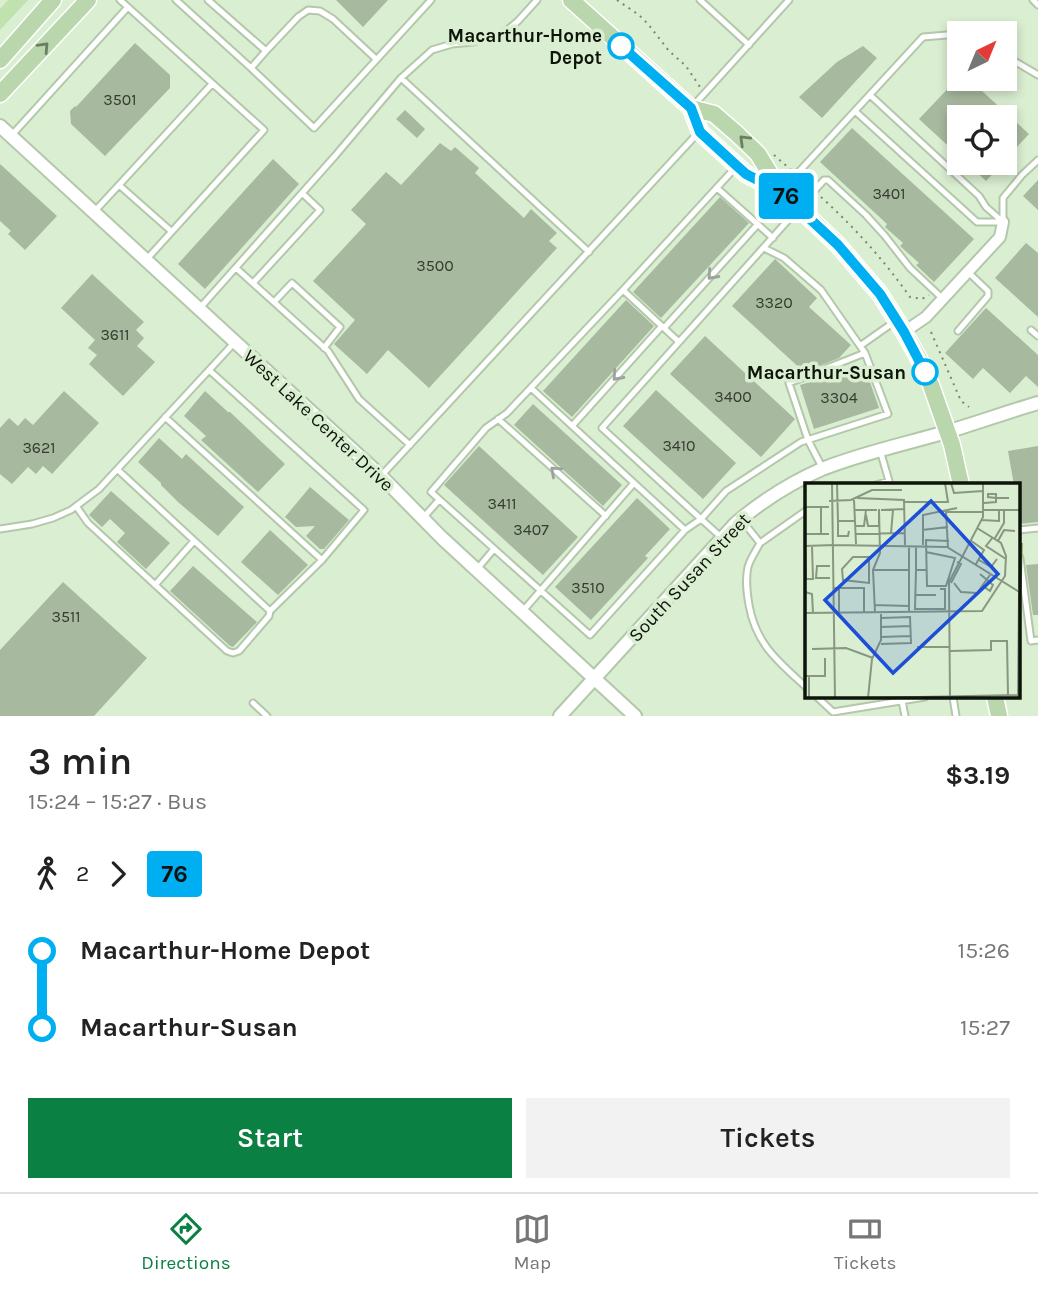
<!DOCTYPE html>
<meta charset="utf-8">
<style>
:root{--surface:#fff;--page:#f2f2f2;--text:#222;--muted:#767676;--line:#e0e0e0;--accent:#0b8043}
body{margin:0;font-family:Karla,sans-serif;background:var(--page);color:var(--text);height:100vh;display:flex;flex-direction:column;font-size:26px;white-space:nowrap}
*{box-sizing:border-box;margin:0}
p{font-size:23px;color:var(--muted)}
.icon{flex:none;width:38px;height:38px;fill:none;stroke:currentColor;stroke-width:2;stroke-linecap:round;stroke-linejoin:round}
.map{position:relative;height:716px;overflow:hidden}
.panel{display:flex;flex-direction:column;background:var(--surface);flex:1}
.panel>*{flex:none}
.badge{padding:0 14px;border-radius:5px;font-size:24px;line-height:46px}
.needle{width:46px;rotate:43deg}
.fabs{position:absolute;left:947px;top:21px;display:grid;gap:14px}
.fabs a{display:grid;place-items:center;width:70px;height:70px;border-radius:0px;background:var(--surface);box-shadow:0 4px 10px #0003;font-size:35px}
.map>.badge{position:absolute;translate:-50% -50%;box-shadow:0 0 0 4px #fff}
.legs{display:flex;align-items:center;gap:10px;height:77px;padding:0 28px;font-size:23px}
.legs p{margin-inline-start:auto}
.headline{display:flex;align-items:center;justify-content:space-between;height:119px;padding:0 28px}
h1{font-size:38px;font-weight:600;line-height:52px}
.cta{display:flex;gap:14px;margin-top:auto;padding:14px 28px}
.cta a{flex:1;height:80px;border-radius:0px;background:var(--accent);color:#fff;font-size:28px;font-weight:600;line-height:80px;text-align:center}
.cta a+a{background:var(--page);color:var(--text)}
ul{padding:0 28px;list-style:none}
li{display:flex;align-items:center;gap:24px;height:77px;font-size:26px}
li i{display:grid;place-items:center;width:10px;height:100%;margin:0 9px;background:currentColor}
li i::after{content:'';width:18px;height:18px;margin:-9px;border:5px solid;border-radius:50%;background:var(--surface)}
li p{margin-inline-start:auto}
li:first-child i{background:linear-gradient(#0000 50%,currentColor 0)}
li:last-child i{background:linear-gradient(currentColor 50%,#0000 0)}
.tab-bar{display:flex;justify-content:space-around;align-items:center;height:98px;border-top:2px solid var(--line);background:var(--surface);font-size:19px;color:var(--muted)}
.tab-bar a{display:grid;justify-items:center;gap:4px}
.tab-bar .active{color:var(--accent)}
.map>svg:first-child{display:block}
.green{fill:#c0e2af}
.building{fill:#a7b99e}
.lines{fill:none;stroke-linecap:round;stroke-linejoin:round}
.service-casing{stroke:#b3c7ab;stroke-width:9}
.minor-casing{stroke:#b3c7ab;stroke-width:14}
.tertiary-casing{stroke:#b3c7ab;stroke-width:16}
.primary-casing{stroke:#fff;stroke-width:19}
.path{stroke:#788672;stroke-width:2;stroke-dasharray:2 5;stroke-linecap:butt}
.service{stroke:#fff;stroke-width:5}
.minor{stroke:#fff;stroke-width:10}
.tertiary{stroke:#fff;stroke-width:12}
.primary{stroke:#bad6ac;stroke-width:16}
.oneway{stroke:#6c7f63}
.oneway2{stroke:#9ea19d}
.line-1-casing{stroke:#fff;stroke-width:16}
.line-1{stroke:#00aff2;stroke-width:10}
.stop-1-dot{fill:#fff;stroke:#00aff2;stroke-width:3.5}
.labels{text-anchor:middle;stroke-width:7;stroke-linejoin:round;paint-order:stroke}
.number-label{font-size:16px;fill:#343d2f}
.stop-label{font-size:19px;font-weight:bold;fill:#0d140a;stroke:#daeed1;text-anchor:end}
.street-label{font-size:19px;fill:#0d140a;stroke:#daeed1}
.inset-river{fill:none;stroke:#729f5a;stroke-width:3.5}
.inset-road{fill:none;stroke:#889781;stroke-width:2}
.view{fill:#1d4ed8;fill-opacity:0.15;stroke:#1d4ed8;stroke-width:3.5}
.inset-edge{fill:none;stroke:#0d140a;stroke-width:3.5}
</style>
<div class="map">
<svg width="1038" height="716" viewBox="0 0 1038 716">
<rect width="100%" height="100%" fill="#daeed1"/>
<!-- green -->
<path class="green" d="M 8,0 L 28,0 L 0,30 L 0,9 Z"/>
<!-- building -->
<path class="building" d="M 336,0 L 388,0 L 363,27 Z
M 135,43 L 170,75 L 170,88 L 105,156 L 71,124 L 70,111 L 75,106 L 76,107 Z
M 863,46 L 877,58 L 822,118 L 799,97 L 837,62 Z
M 957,79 L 969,79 L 1029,134 L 1004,161 L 1004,117 L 959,117 L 959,156 L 919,119 Z
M 405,110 L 425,129 L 417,138 L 396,119 Z
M 852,128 L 974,239 L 934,282 L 916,265 L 919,263 L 900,246 L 903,243 L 885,227 L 887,224 L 820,162 Z
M 440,143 L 451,151 L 455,147 L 479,168 L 475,173 L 524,218 L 531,209 L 557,233 L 549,241 L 557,248 L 429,388 L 388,350 L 367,374 L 334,344 L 355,320 L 313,281 L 366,224 L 351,210 L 386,172 L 401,185 Z
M 273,159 L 299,184 L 205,289 L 178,264 Z
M 967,163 L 1003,163 L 986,181 Z
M 0,164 L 57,216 L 25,250 L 8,234 L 11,231 L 0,221 Z
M 1038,180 L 1038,210 L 1023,196 Z
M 720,197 L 749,223 L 661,318 L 633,292 Z
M 1026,243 L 1038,253 L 1038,317 L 995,278 Z
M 775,259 L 817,298 L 809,307 L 851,345 L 839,358 L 804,372 L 732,306 Z
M 92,274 L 144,322 L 136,330 L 144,338 L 137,346 L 155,362 L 123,396 L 89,364 L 97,355 L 88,348 L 95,340 L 61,308 Z
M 626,300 L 654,326 L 572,417 L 543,391 Z
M 986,308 L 1038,355 L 1038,387 L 1026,376 L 1010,393 L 983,368 L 973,379 L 945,353 Z
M 705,336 L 795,419 L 761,457 L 670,374 Z
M 864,365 L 879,408 L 814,429 L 800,385 L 814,381 L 812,380 L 823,375 L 819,379 Z
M 656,390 L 736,463 L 703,499 L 623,426 Z
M 64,391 L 99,423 L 52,474 L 43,466 L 36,474 L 28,467 L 12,484 L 0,474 L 0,428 L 9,418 L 18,426 L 25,418 L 33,425 Z
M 205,391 L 228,412 L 230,412 L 285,464 L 258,492 L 201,440 L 206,436 L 184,416 Z
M 533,404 L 622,485 L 603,506 L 514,425 Z
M 159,438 L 182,459 L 186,454 L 244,507 L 218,536 L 178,502 L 161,485 L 161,483 L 138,462 Z
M 479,446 L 578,537 L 543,575 L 444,485 Z
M 1038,446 L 1038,522 L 1019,524 L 1019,485 L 1014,485 L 1008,451 Z
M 310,487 L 349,520 L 324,549 L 320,549 L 306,536 L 315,526 L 296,527 L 285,517 Z
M 111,491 L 170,543 L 146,569 L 117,542 L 125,533 L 110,519 L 102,527 L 89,515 Z
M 637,498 L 670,529 L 645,556 L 648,558 L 591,620 L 555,587 Z
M 270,530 L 308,565 L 278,595 L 241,562 Z
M 1038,564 L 1038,615 L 1033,615 L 1026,565 Z
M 193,566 L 257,622 L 233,647 L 230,646 L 170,591 Z
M 63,582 L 147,658 L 94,716 L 0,716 L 0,650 Z"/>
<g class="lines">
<!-- service casing -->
<g class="service-casing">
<path id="service" d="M 120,0 L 264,130 L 146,260
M 176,0 L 251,68
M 208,0 L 266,51 L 251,68 L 314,128 L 431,0
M 700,0 L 749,45
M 1033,0 L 1038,5
M 266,51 L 298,17 L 308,10 L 320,11 L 333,19 L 376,59
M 1004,55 L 1038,75
M 401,78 L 589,252
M 870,95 L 979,196 L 986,207 L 1003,222
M 693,106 L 789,0
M 855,111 L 977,222 L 1003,222
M 11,136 L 128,7
M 119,185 L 212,84
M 717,188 L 773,238
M 783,189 L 923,37 L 959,34
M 94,212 L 119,185 L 171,231
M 1003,222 L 1003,198 L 1022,175 L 1038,160
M 764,248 L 784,258 L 821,290 L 865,353 L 888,414 L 801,442 L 726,491 L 701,519 L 602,428 L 824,180 L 828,180 L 866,215 L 885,236 L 910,268 L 943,299
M 236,268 L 328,351 L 359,399 L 410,445
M 253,283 L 320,210 L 302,193
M 274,302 L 292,283 L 340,327 L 324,348
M 199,309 L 335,156 L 401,78 L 432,50 L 452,44 L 473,42 L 505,32 L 518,21 L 537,0
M 664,328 L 758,224
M 1031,330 L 1038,336
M 958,331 L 988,296 L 988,291 L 968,272
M 679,342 L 623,290 L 734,169
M 860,346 L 894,322
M 531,388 L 685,530 L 590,635 L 431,492 L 486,428 L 507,413 L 623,290
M 165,417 L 322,560
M 498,419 L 606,516
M 572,426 L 662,326
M 823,469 L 808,440 L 789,383 L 865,353
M 118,470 L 270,611
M 381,476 L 697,134
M 876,485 L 889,481 L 880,450
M 76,506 L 88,523 L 227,651 L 233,653 L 239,651 L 269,616 L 270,611 L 322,560 L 364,510 L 209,370
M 423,518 L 439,500
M 741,519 L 760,543 L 807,510
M 0,529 L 32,524 L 53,518 L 71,510 L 99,489 L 235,342
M 685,530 L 701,519 L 721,537
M 1019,530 L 1038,528
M 760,543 C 756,551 750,559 748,567 C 745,580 747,593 749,605 C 756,645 779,662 807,688
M 1019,557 L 1020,558 L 1031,641 L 1038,640
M 478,568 L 494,549
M 155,585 L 194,541
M 522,612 L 634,483
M 817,697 L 833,712 L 925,697
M 953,697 L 956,716
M 902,701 L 905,716
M 253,703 L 267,716"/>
</g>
<!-- minor casing -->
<g class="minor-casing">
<path id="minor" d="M 904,332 L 926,317 L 1000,237 L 1003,222"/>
</g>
<!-- tertiary casing -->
<g class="tertiary-casing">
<path id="tertiary" d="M 0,126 L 381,476 L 442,538 L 635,716
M 560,716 L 736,523 C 762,501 790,483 822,469 C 862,453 905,444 946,432 C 977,423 1007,412 1038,403"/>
</g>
<!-- primary casing -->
<g class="primary-casing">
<path id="primary" d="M 571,0 L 691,108 L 700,132 L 746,174 L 781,192 L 799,208 L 838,245 L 880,294 L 904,332 L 919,359 L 931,385 L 952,445 L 961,485
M 0,60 L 53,0
M 0,94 L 88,0
M 691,108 L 714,114 L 736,133 L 758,154 L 780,190
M 995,697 L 999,716"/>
</g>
<!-- path -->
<path class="path" d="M 617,0 L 639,15 L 648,24 L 669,51 L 686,66 L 700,87
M 774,155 L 791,170
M 821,197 C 855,228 883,259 910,297 L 922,299 L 929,295
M 931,332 L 961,401 L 969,407"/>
<!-- service -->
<use href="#service" class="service"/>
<!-- minor -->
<use href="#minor" class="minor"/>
<!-- tertiary -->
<use href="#tertiary" class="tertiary"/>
<!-- primary -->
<use href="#primary" class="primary"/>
</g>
<!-- one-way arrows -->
<defs><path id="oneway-chevron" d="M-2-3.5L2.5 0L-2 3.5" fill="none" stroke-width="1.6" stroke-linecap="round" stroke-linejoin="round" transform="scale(1.75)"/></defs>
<g class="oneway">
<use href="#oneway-chevron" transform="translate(44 47) rotate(-47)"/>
<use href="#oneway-chevron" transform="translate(744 140) rotate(-136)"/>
</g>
<g class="oneway2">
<use href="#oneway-chevron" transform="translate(712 275) rotate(132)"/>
<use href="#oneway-chevron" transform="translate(617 376) rotate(132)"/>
<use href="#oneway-chevron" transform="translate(555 471) rotate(-138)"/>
</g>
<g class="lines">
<!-- line-1 casing -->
<g class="line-1-casing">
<path id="line-1" d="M 621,46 L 691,108 L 700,132 L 737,166 L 746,174 L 781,192 L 838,245 L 880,294 L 904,332 L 925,372"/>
</g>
<!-- line-1 -->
<use href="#line-1" class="line-1"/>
</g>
<!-- markers -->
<g class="stop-1-dot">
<circle cx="621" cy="46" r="12"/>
<circle cx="925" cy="372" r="12"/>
</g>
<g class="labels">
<!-- number labels -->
<g class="number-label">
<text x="120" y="105">3501</text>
<text x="889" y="199">3401</text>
<text x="435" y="271">3500</text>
<text x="774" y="308">3320</text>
<text x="115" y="340">3611</text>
<text x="733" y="402">3400</text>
<text x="839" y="403">3304</text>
<text x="679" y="451">3410</text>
<text x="39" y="453">3621</text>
<text x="502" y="509">3411</text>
<text x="531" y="535">3407</text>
<text x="588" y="593">3510</text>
<text x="66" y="622">3511</text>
</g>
<!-- stop labels -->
<g class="stop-label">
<text x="602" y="42">Macarthur-Home<tspan x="602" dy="22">Depot</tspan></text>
<text x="906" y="379">Macarthur-Susan</text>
</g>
<!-- street labels -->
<g class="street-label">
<text transform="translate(319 420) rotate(43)" y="7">West Lake Center Drive</text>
<text transform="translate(689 577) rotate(-47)" y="7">South Susan Street</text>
</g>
</g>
<!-- overview -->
<g transform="translate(805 483)">
<rect width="215" height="215" fill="#daeed1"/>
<path class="inset-river" d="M 215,106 L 216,60"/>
<path class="inset-road" d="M 27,0 L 30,215M 32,0 L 33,38 L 50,38M 146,0 L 149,10 L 178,8M 52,15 L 99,17 L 100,62M 49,17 L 51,61M 24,18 L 46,17 L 67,7 L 97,7M 100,19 L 143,19 L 140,0M 179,20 L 191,19 L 191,11 L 183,11 L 183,14 L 191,15 L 204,15M 0,24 L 24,24M 16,24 L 16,51M 49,27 L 72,27M 76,27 L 100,26M 179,27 L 216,27M 61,32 L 63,43 L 73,43M 176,37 L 194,38 L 194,27M 33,38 L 33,53 L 43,53 L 44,48M 50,43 L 59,43 L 61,27M 117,47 L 143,44M 86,50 L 88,27M 0,51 L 24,51M 50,51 L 100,50M 188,54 L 181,63 L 201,76M 190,55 L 199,40 L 199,27M 165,57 L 179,67 L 171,81M 193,58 L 199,47 L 210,48M 28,62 L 142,64 L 216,110M 118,62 L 118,32 L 152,25M 0,63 L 1,96M 0,63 L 29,62M 104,64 L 104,129M 111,64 L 111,87 L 121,87M 143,65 L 141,29 L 178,29M 121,69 L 150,75 L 141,103 L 122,103 L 121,57 L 144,58M 48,74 L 64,74 L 64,100 L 38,97 L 37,86 ZM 174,77 L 186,84 L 192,76M 25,83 L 12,83 L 11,95 L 25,95M 68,87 L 104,87M 111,87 L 110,126 L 140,126 L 140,106 L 135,106M 175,91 L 188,102 L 185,108 L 178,103M 1,96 L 8,96 L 7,63M 146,100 L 156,81 L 152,79M 149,100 L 156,109 L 172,110 L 185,92M 29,105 L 59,105 L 59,129M 34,105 L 34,130M 0,109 L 7,111 L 8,130M 110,112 L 131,112M 69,122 L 104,123M 70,129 L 68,87 L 75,70 L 74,26 L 74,44M 0,130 L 177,128 L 200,93 L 201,73 L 196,60 L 172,45M 76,144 L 106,143M 76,154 L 105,153M 76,161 L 106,160 L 105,134 L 76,135M 112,164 L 145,164M 7,166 L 41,165 L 68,175M 145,168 L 186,167 L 186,158 L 202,158 L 203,212M 0,193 L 20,193 L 20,175M 4,193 L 4,215M 213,214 L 214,110M 63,215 L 67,176 L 76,157 L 76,129M 63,215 L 216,212M 145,215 L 144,99 L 178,34 L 178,0"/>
<path class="view" d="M 126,18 L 193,91 L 88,190 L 20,117 Z"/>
<rect width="215" height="215" class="inset-edge"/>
</g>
</svg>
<div class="fabs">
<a><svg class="needle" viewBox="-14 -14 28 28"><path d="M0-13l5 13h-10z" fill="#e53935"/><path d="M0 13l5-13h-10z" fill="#767676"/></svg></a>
<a><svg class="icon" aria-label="locate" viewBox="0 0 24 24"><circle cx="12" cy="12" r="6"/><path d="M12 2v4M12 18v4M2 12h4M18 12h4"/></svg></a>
</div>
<b class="badge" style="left:786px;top:196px;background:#00aff2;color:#111">76</b>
</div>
<section class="panel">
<div class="headline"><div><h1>3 min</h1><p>15:24 – 15:27 · Bus</p></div><b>$3.19</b></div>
<div class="legs"><svg class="icon" aria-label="walk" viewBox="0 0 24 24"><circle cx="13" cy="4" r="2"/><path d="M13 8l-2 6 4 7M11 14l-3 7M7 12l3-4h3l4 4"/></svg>2<svg class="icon" aria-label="forward" viewBox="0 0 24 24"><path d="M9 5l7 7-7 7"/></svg><b class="badge" style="background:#00aff2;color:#111">76</b></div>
<ul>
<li><i style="color:#00aff2"></i><b>Macarthur-Home Depot</b><p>15:26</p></li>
<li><i style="color:#00aff2"></i><b>Macarthur-Susan</b><p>15:27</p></li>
</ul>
<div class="cta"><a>Start</a><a>Tickets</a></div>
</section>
<nav class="tab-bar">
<a class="active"><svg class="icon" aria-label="directions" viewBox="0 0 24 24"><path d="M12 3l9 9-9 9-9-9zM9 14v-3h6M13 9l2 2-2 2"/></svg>Directions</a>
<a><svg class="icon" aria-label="map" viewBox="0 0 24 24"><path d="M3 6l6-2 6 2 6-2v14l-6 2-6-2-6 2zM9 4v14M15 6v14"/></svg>Map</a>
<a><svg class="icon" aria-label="tickets" viewBox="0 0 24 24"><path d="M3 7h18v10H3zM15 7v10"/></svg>Tickets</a>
</nav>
